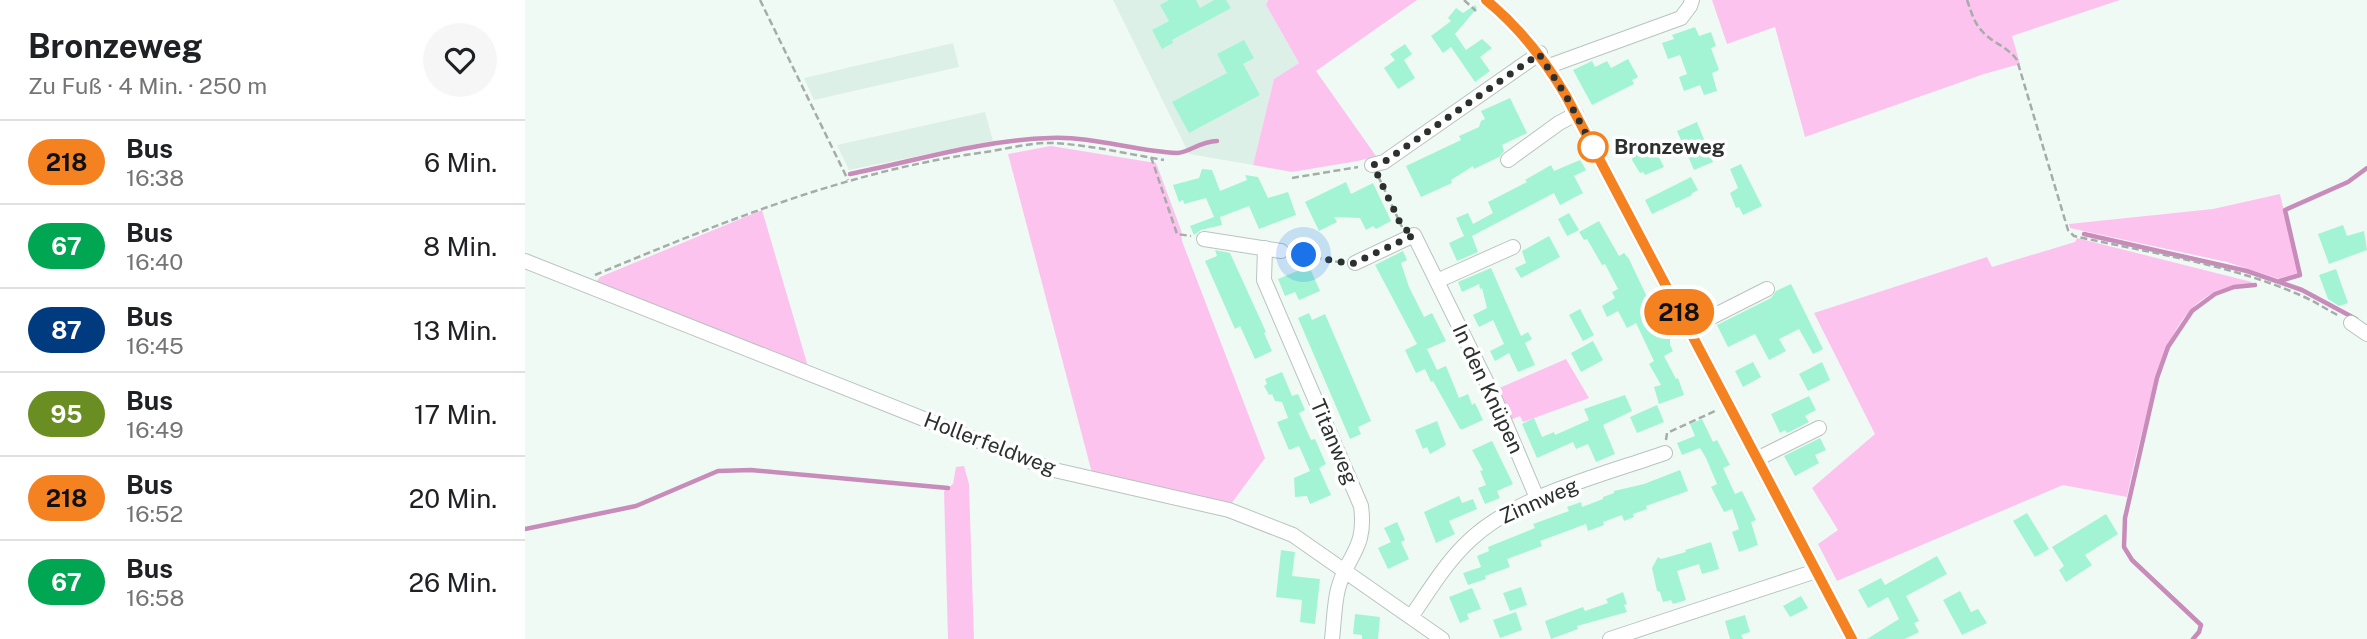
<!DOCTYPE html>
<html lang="de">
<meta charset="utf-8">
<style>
:root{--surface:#fff;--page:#f6f6f6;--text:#202124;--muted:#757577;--line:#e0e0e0}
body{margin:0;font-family:"Public Sans",sans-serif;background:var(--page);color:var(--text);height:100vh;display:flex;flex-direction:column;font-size:26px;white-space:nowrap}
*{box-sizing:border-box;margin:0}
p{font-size:23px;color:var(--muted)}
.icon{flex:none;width:38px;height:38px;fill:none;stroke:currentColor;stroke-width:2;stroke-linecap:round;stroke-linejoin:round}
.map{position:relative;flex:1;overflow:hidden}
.side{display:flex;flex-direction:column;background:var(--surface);width:525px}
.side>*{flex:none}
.badge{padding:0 14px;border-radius:23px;font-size:24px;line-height:46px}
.you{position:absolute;width:35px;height:35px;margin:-18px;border:5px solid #fff;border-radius:50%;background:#1a73e8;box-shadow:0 0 0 10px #1a73e833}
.map>.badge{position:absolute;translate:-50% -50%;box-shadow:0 0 0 4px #fff}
.round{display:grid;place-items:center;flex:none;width:74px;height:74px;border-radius:37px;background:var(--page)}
.headline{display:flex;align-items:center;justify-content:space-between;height:119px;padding:0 28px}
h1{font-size:33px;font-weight:700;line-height:52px}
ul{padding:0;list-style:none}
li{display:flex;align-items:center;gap:21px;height:84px;padding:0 28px;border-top:2px solid var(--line)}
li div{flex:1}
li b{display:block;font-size:26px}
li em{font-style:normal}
li .badge{min-width:77px;font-weight:700;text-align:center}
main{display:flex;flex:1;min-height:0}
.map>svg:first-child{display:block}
.built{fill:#ddf0e8}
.green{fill:#fdc3ef}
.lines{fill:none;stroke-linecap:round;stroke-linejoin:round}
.stream{stroke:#c78cb9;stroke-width:4.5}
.building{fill:#a2f4d5}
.minor-casing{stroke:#b9c3bf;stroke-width:16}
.path{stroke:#a5ada9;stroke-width:2.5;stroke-dasharray:7 3.5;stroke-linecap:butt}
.minor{stroke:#fff;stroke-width:14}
.line-casing{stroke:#fff;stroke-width:16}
.line{stroke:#f58220;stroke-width:10}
.walk{stroke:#2c302f;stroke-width:7;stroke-dasharray:0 12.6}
.stop-dot{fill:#fff;stroke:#f58220;stroke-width:3.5}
.labels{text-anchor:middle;stroke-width:7;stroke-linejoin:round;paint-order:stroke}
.stop-label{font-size:21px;font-weight:bold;fill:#2c302f;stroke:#fff;text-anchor:start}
.street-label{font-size:21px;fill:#2c302f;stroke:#fff}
</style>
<main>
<section class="side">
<div class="headline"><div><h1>Bronzeweg</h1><p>Zu Fuß · 4 Min. · 250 m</p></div><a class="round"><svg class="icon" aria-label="heart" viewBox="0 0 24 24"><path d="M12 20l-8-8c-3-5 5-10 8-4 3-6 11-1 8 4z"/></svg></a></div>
<ul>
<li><span class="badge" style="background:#f58220;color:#111">218</span><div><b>Bus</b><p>16:38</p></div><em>6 Min.</em></li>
<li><span class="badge" style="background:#00a651;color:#fff">67</span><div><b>Bus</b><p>16:40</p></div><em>8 Min.</em></li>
<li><span class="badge" style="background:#003b80;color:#fff">87</span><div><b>Bus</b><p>16:45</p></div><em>13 Min.</em></li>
<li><span class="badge" style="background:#6b8e23;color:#fff">95</span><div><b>Bus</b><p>16:49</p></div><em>17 Min.</em></li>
<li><span class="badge" style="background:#f58220;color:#111">218</span><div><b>Bus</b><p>16:52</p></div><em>20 Min.</em></li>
<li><span class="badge" style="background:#00a651;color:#fff">67</span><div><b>Bus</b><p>16:58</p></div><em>26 Min.</em></li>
</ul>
</section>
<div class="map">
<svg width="1842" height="639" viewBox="0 0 1842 639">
<rect width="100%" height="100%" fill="#f0faf5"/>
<!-- built -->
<path class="built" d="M 588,0 L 743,0 L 741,5 L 774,63 L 749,79 L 728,165 L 664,154 Z
M 428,43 L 434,67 L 289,100 L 279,78 Z
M 460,112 L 468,141 L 324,170 L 312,145 Z"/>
<!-- green -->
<path class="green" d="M 743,0 L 892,0 L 791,71 L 851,156 L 833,161 L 767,172 L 728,165 L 749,79 L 774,63 L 741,5 Z
M 1187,0 L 1595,0 L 1487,36 L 1495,64 L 1459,74 L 1280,137 L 1250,27 L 1202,44 Z
M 526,146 L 631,163 L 656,230 L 657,241 L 740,458 L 706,504 L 567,473 L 483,154 Z
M 1755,194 L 1773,273 L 1754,279 L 1702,262 L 1545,228 L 1544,224 L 1688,209 Z
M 237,210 L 284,370 L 71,282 L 75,277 Z
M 1552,238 L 1727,282 L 1726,284 C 1653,285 1635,360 1621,417 C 1614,444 1607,470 1602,497 L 1538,485 L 1312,581 L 1293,544 L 1313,530 L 1287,488 L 1350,434 L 1289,313 L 1462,257 L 1467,267 L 1550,242 Z
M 1041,359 L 1064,398 L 998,422 L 995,416 L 985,420 L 972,389 Z
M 439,466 L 444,484 L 449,639 L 423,639 L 419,491 L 428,484 L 431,467 Z"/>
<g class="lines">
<!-- stream -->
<path class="stream" d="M 325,174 C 390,161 458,140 525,138 C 568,136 609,151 652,153 C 664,153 675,141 692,141
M 1559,234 L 1722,271 L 1777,290 L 1831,319
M 1755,281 L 1775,275 L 1760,210 L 1823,182 L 1842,168
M 0,529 L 111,506 L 193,471 L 226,470 L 423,488
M 1668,639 L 1674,632 L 1676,625 L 1607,560 L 1599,547 L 1600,518 L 1632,378 L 1643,347 L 1667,311 L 1690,294 L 1709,287 L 1730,285"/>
</g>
<!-- building -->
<path class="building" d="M 644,0 L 671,0 L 675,8 L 689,0 L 701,0 L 706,8 L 647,40 L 648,43 L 637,49 L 627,30 L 644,21 L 635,5 Z
M 950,5 L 952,8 L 930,34 L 941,50 L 957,39 L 967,48 L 955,57 L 965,71 L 950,82 L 926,47 L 918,53 L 906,36 L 926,21 L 923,18 L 931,8 L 938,13 Z
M 1170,27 L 1174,36 L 1186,32 L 1191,46 L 1186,48 L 1194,70 L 1187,73 L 1192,91 L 1179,95 L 1175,85 L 1159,91 L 1154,77 L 1162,74 L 1155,55 L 1143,59 L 1137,43 L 1149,39 L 1147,35 Z
M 719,40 L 729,58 L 718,64 L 735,95 L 664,133 L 647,102 L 702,73 L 692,54 Z
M 880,44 L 887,54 L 879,60 L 890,78 L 873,89 L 859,68 L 870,60 L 865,54 Z
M 1103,59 L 1113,77 L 1107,80 L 1109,84 L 1067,105 L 1048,70 L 1067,61 L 1070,67 L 1082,61 L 1086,68 Z
M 985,98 L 1002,133 L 977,145 L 979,151 L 974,157 L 949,169 L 948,166 L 926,180 L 927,183 L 896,197 L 881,166 L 936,140 L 934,136 L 954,127 L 956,121 L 960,119 L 956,111 Z
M 1172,122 L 1188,162 L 1169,170 L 1152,131 Z
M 1128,146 L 1139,167 L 1120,175 L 1118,172 L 1115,173 L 1107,160 L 1108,156 Z
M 1055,160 L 1061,170 L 1049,176 L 1058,193 L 1035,205 L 1029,193 L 947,236 L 953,252 L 932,261 L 924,243 L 939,236 L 931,218 L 943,213 L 948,224 L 968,213 L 963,202 L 1002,182 L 1000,180 L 1026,165 L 1029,171 Z
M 1216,164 L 1237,206 L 1218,215 L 1214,207 L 1211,208 L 1205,193 L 1213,188 L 1205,169 Z
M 677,169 L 687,170 L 695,191 L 722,180 L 720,175 L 733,177 L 743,198 L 763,192 L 771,215 L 734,229 L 724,206 L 695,217 L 697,225 L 676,230 L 669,235 L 665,226 L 689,217 L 681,198 L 659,204 L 658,200 L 654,202 L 648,185 L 674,178 Z
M 1166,177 L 1173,190 L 1166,194 L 1167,195 L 1127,214 L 1120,200 Z
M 821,182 L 826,194 L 848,183 L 866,221 L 851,229 L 848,226 L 841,230 L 835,218 L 809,217 L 812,222 L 794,231 L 780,202 Z
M 1044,213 L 1054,230 L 1042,236 L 1033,219 Z
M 1074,221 L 1094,256 L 1099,253 L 1104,259 L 1142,339 L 1145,337 L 1145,345 L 1148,351 L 1139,356 L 1151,379 L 1153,378 L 1159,395 L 1134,404 L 1129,387 L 1136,385 L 1124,364 L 1129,361 L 1111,323 L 1102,328 L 1093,311 L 1082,317 L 1077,306 L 1090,298 L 1087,292 L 1093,289 L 1080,264 L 1077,265 L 1062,239 L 1059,240 L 1054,232 Z
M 1818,225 L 1822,236 L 1839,231 L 1842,250 L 1804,264 L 1793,234 Z
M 1024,236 L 1035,257 L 996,278 L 990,268 L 1001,263 L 997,251 Z
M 690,250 L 705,253 L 741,332 L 739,333 L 747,351 L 730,359 L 715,326 L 710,329 L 680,261 L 692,256 Z
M 878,251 L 882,260 L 876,263 L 884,287 L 899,317 L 907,313 L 921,341 L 902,349 L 912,370 L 921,366 L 934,398 L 943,394 L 947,405 L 950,403 L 958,420 L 938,429 L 935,429 L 908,381 L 906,382 L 900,369 L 891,373 L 880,350 L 892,344 L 850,265 Z
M 784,266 L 795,291 L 774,300 L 770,292 L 760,296 L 753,279 Z
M 966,268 L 996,336 L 1003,332 L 1007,339 L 1000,343 L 1010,365 L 993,372 L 984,353 L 970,361 L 965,351 L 979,344 L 968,320 L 954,327 L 948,315 L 962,308 L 957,288 L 955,289 L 954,284 L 937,292 L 933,282 Z
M 1811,269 L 1823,303 L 1814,306 L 1803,299 L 1794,275 Z
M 1266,284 L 1298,349 L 1288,354 L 1274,329 L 1254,339 L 1261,351 L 1244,360 L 1230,334 L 1203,347 L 1192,325 L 1246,298 L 1251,291 Z
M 1055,309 L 1069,335 L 1058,341 L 1044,315 Z
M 784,313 L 787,320 L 800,314 L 846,421 L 833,427 L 836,434 L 825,439 L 773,318 Z
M 1068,341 L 1078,360 L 1056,372 L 1046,353 Z
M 1228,362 L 1236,377 L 1218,387 L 1210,371 Z
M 1297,362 L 1305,380 L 1283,391 L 1274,374 Z
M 757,372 L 767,396 L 773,394 L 780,410 L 774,413 L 786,440 L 790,439 L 801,464 L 794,468 L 806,495 L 785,504 L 782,496 L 770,497 L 769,478 L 785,471 L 774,446 L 764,450 L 752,422 L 763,418 L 757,402 L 750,401 L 747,394 L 744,395 L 739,386 L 742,384 L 740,379 Z
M 1100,395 L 1107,411 L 1078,425 L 1090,454 L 1071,462 L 1063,444 L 1051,449 L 1048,442 L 1012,458 L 997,424 L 1009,418 L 1017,437 L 1029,432 L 1030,435 L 1064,420 L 1059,409 Z
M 1284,396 L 1291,410 L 1280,416 L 1284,422 L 1262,433 L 1260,430 L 1255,433 L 1246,414 Z
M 1132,405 L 1139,422 L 1112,433 L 1105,417 Z
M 1177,419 L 1188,442 L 1192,440 L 1205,465 L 1198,468 L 1210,494 L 1217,491 L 1231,520 L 1226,522 L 1233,545 L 1214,552 L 1207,532 L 1214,529 L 1207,509 L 1199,512 L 1186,487 L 1192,484 L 1181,458 L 1175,448 L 1157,455 L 1152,443 L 1170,436 L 1165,424 Z
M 912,421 L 921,445 L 905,454 L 902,447 L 898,449 L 890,430 Z
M 1295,438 L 1301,450 L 1290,455 L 1294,463 L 1270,476 L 1259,456 Z
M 967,441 L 988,484 L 972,491 L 975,498 L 960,504 L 953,488 L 961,485 L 955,471 L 958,470 L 947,450 Z
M 1155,470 L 1163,491 L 1121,506 L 1122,509 L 1108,514 L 1109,517 L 1099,521 L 1097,515 L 1078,522 L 1079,525 L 1063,531 L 1061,524 L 1015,541 L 1017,546 L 982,559 L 985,567 L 960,576 L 961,579 L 943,585 L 938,573 L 956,567 L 952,556 L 964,551 L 963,547 L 1010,528 L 1008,524 L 1044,511 L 1042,507 L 1056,502 L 1057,507 L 1078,499 L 1078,497 L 1089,493 L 1089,491 L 1119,484 Z
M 934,496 L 937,503 L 948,499 L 952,509 L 924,521 L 930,534 L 911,543 L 899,512 Z
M 1502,513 L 1524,549 L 1510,557 L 1488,521 Z
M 1581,514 L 1593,534 L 1560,555 L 1567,565 L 1541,582 L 1534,570 L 1539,566 L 1527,547 Z
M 872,522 L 880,540 L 876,542 L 884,559 L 863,569 L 853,548 L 866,542 L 859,528 Z
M 1186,542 L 1194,569 L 1177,574 L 1174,564 L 1152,571 L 1161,600 L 1148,604 L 1146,600 L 1138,602 L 1135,592 L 1132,591 L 1127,568 L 1133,557 L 1136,559 L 1161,552 L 1160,550 Z
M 756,550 L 770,552 L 767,576 L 795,579 L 790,624 L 775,622 L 777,600 L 751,597 Z
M 1412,556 L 1422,574 L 1381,596 L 1394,621 L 1389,623 L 1394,632 L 1380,639 L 1342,639 L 1374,619 L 1363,597 L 1343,608 L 1333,590 L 1356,578 L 1360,585 Z
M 996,587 L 1002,605 L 985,611 L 978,593 Z
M 947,588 L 956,609 L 942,614 L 944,619 L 935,623 L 924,597 Z
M 1435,591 L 1446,612 L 1453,609 L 1462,623 L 1437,635 L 1418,600 Z
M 1098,592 L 1102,604 L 1099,605 L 1102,612 L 1052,626 L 1053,629 L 1026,639 L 1020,621 L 1058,607 L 1060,611 L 1083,603 L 1081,599 Z
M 1276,596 L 1283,608 L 1265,617 L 1258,606 Z
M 991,612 L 997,630 L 975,638 L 968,620 Z
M 830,614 L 855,617 L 853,639 L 837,639 L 837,635 L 828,634 Z
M 1220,615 L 1225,632 L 1216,635 L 1218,639 L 1205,639 L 1200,621 Z"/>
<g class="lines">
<!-- minor casing -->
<g class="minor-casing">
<path id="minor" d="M 961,0 C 995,28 1019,58 1041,96 L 1327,639
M 1024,66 L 1156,18 L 1165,6 L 1167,0
M 983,160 L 1034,123 L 1051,114
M 847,165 L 859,162 L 1015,53
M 679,239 L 756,251
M 740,248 L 739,280 L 836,506 C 842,549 822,555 813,589 C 809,605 809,623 807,639
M 0,261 L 525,469 L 704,510 L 768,535 L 917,639
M 830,263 L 889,235 L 970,399 L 1012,498
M 912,281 L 988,247
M 1826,323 L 1842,334
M 1163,329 L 1242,289
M 1232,459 L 1294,428
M 886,617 C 904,591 921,562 945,540 C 991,496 1080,474 1140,453
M 1085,639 L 1291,571"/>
</g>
<!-- path -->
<path class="path" d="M 235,0 L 323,180
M 939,0 L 951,11
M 1442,0 C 1446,11 1449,23 1457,31 C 1467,43 1482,46 1492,60 L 1543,230 L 1549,236 C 1625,253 1704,264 1775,295 C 1789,301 1801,309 1814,316
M 626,157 L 652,234 L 666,236
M 853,176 L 877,227
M 767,178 L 833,167
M 769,253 L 818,263
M 70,275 C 195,223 319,172 454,153 C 478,150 505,142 528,143 C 565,145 603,154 639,160
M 1141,440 L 1142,433 L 1190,411"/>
<!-- minor -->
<use href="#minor" class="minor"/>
</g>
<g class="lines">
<!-- line casing -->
<g class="line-casing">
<path id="line" d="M 961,0 C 995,28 1019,58 1041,96 L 1327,639"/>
</g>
<!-- line -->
<use href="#line" class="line"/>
<!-- walk -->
<path class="walk" d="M 779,255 L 827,264 L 889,235 L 877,227 L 848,165 L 859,162 L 1014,54 L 1041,96 L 1068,147"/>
</g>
<!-- markers -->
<circle class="stop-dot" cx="1068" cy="147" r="14"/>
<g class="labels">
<!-- stop labels -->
<g class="stop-label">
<text x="1089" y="154">Bronzeweg</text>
</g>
<!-- street labels -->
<g class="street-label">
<text transform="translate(963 389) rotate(65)" y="7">In den Knüpen</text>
<text transform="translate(809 442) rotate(67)" y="7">Titanweg</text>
<text transform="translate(465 444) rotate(21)" y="7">Hollerfeldweg</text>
<text transform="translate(1014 501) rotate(-24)" y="7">Zinnweg</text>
</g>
</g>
</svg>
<div class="you" style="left:779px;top:255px"></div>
<b class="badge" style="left:1154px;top:312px;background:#f58220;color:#111">218</b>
</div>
</main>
